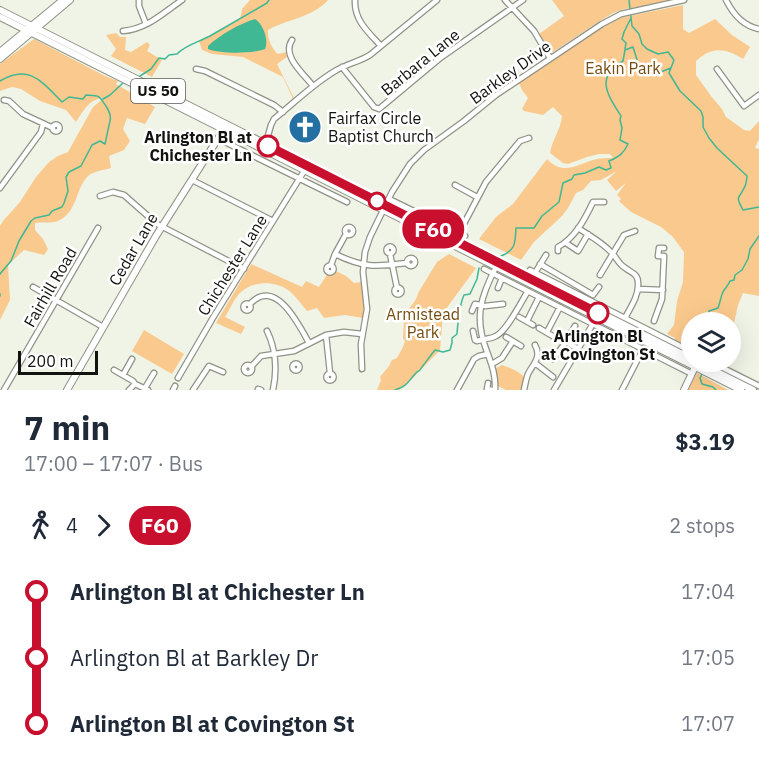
<!DOCTYPE html>
<meta charset="utf-8">
<style>
:root{--surface:#fff;--page:#f2f2f3;--text:#1f2937;--muted:#747a83}
body{margin:0;font-family:"IBM Plex Sans",sans-serif;background:var(--page);color:var(--text);height:100vh;display:flex;flex-direction:column;font-size:22px;white-space:nowrap}
*{box-sizing:border-box;margin:0}
p{font-size:20px;color:var(--muted)}
.icon{flex:none;width:33px;height:33px;fill:none;stroke:currentColor;stroke-width:2;stroke-linecap:round;stroke-linejoin:round}
.map{position:relative;height:390px;overflow:hidden}
.panel{display:flex;flex-direction:column;background:var(--surface);flex:1}
.panel>*{flex:none}
.badge{padding:0 12px;border-radius:20px;font-size:21px;line-height:39px}
.buttons{position:absolute;left:681px;top:312px;display:grid;gap:12px}
.buttons a{display:grid;place-items:center;width:60px;height:60px;border-radius:50%;background:var(--surface);box-shadow:0 6px 24px #0002;font-size:30px}
.scale{position:absolute;left:18px;bottom:15px;width:80px;box-sizing:border-box;padding-left:6px;border:3px solid #12130f;border-top:0;font-size:16px;line-height:21px;white-space:nowrap;color:#12130f;-webkit-text-stroke:4px #fff;paint-order:stroke}
.map>.badge{position:absolute;translate:-50% -50%;box-shadow:0 0 0 3px #fff}
.legs{display:flex;align-items:center;gap:9px;height:66px;padding:0 24px;font-size:20px}
.legs p{margin-inline-start:auto}
.overview{display:flex;align-items:center;justify-content:space-between;height:102px;padding:0 24px}
h1{font-size:33px;font-weight:800;line-height:45px}
ul{padding:0 24px;list-style:none}
li{display:flex;align-items:center;gap:21px;height:66px;font-size:22px}
li i{display:grid;place-items:center;width:9px;height:100%;margin:0 8px;background:currentColor}
li i::after{content:'';width:15px;height:15px;margin:-8px;border:4px solid;border-radius:50%;background:var(--surface)}
li p{margin-inline-start:auto}
li:first-child i{background:linear-gradient(#0000 50%,currentColor 0)}
li:last-child i{background:linear-gradient(currentColor 50%,#0000 0)}
.map>svg:first-child{display:block}
.green{fill:#fac98d}
.water{fill:#3fb893}
.lines{fill:none;stroke-linecap:round;stroke-linejoin:round}
.stream{stroke:#3fb893;stroke-width:1.5}
.minor-casing{stroke:#8f9286;stroke-width:7}
.major-casing{stroke:#8f9286;stroke-width:8}
.minor{stroke:#fff;stroke-width:4.5}
.major{stroke:#fff;stroke-width:6}
.line-1-casing{stroke:#fff;stroke-width:14}
.line-1{stroke:#c8102e;stroke-width:9}
.stop-1-dot{fill:#fff;stroke:#c8102e;stroke-width:3}
.labels{text-anchor:middle;stroke-width:5;stroke-linejoin:round;paint-order:stroke}
.shield{fill:#fff;stroke:#595a57;stroke-width:1.5}
.shield-label{font-size:15px;font-weight:bold;fill:#12130f}
.street-label{font-size:16px;fill:#12130f;stroke:#fff}
.park-label{font-size:16px;fill:#754c0f;stroke:#fff}
.poi-label{font-size:16px;fill:#12130f;stroke:#fff;text-anchor:start}
.stop-label{font-size:16px;font-weight:bold;fill:#12130f;stroke:#fff;text-anchor:end}
</style>
<div class="map">
<svg width="759" height="390" viewBox="0 0 759 390">
<rect width="100%" height="100%" fill="#f0f4e7"/>
<!-- green -->
<path class="green" d="M 250,0 L 328,0 C 312,18 287,19 268,30 C 267,38 272,49 278,54 L 286,52 L 287,57 L 277,64 L 294,98 L 293,99 L 283,77 L 243,57 L 212,54 L 202,50 L 199,41 L 240,19 L 242,9 Z
M 552,0 L 677,0 L 656,5 L 624,9 L 613,13 L 592,26 L 553,52 L 551,51 L 539,34 L 564,16 Z
M 683,5 L 683,29 L 689,33 L 715,19 L 732,35 L 750,47 L 743,59 C 725,48 712,46 696,61 L 696,75 L 711,96 L 722,109 L 726,117 L 744,130 L 750,131 L 759,121 L 759,139 L 755,148 L 759,149 L 759,296 L 743,293 L 738,305 L 734,323 L 725,319 L 719,322 L 692,322 L 691,349 L 675,341 L 675,338 L 667,334 L 674,325 L 677,301 L 683,282 L 684,252 L 672,236 L 661,227 L 631,212 L 619,201 L 621,199 L 617,195 L 626,183 L 616,191 L 607,180 L 617,171 L 601,180 L 591,181 L 583,190 L 576,193 L 568,208 L 562,216 L 534,242 L 521,260 L 479,239 L 496,217 L 513,204 L 547,159 C 562,175 575,166 593,160 C 600,158 606,158 613,158 L 610,154 L 599,154 L 587,157 L 568,164 L 563,163 L 550,153 C 552,140 561,129 562,116 L 553,107 L 543,115 L 524,111 L 522,109 L 528,98 L 522,90 L 519,83 L 552,57 L 619,18 Z
M 116,33 L 120,37 L 126,37 L 125,50 L 131,52 L 147,42 L 150,45 L 147,51 L 162,60 L 152,77 L 111,56 L 116,49 L 106,35 Z
M 34,39 L 105,76 L 118,81 L 116,84 L 155,107 L 145,124 L 127,118 L 123,129 L 130,141 L 124,150 L 109,156 L 111,168 C 104,170 94,171 88,176 C 75,188 78,215 55,222 C 49,223 41,222 35,223 L 35,230 L 43,239 L 48,249 L 44,255 L 24,250 L 8,265 L 10,300 L 0,320 L 0,226 L 3,221 L 20,202 L 36,177 L 49,162 L 58,156 L 68,152 L 93,107 L 104,98 C 89,99 84,110 76,122 L 66,110 L 40,101 L 21,89 L 12,87 L 0,91 L 0,64 Z
M 449,254 L 476,268 L 443,313 L 440,350 L 408,383 L 399,390 L 377,390 L 381,380 L 380,377 L 389,366 L 392,360 L 397,358 L 403,347 L 405,341 L 403,338 L 404,322 L 402,319 L 405,317 C 407,308 417,302 418,293 L 437,262 Z
M 251,264 L 302,287 L 306,281 L 319,287 L 328,273 L 332,274 L 336,271 L 346,276 L 354,283 L 361,282 L 364,299 L 363,318 L 345,315 L 324,318 L 317,308 L 307,311 C 301,304 295,295 288,290 C 274,280 252,281 240,293 C 234,299 230,309 225,317 L 245,327 L 241,334 L 216,323 Z
M 144,330 L 184,354 L 172,374 L 132,351 Z
M 502,365 C 512,369 520,371 525,379 L 523,390 L 506,390 L 498,386 L 496,368 Z
M 697,373 L 728,390 L 688,390 Z"/>
<!-- water -->
<path class="water" d="M 255,19 C 263,24 269,40 265,49 C 252,54 221,54 208,49 L 208,46 C 221,34 239,24 255,19 Z"/>
<g class="lines">
<!-- stream -->
<path class="stream" d="M 629,0 L 632,26 L 639,34 L 642,44 L 647,49 L 658,54 L 668,52 L 674,60 L 669,73 L 680,91 L 701,111 L 703,117 L 703,127 L 709,138 L 717,148 L 747,176 C 747,177 746,185 745,186 C 740,199 734,194 743,210 L 759,207
M 625,49 L 626,43 L 622,39 L 624,32 L 631,18
M 140,76 L 151,69 L 159,58 L 165,59 L 169,55 L 177,54 C 185,45 199,42 210,36 C 229,25 248,14 267,3 L 269,0
M 0,81 C 29,63 42,82 62,102 L 69,97 L 83,99 L 86,95 C 101,96 98,95 106,106 C 114,119 109,121 107,135 C 106,138 106,141 105,144 L 100,141 L 92,145 L 81,166 L 69,172 L 66,177 L 68,191 L 64,203 L 62,207 L 52,211 L 49,215 L 35,218 L 31,221 L 19,241 L 11,261 L 0,274
M 103,99 L 110,95 L 123,83
M 501,256 C 516,250 515,243 516,228 L 534,228 L 542,216 L 559,202 L 563,183 L 572,179 L 574,175 L 585,173 L 599,167 L 606,170 L 611,168 L 609,161 C 619,157 624,153 628,144 L 620,140 L 622,128 L 620,120 L 621,116 C 607,94 595,77 623,61 L 625,50 L 633,47 L 639,66 L 658,73 L 671,68
M 0,294 L 0,296
M 707,322 L 709,311 L 718,308 C 720,303 721,296 723,292 C 725,288 728,286 730,281 L 734,280 L 735,275 L 742,270 L 748,259 L 750,249 L 759,236
M 702,374 L 700,378 L 702,384 L 713,387 L 716,390
M 395,390 C 407,386 407,383 415,374 C 420,368 418,374 422,367 C 426,362 430,356 435,350 L 443,352 L 450,350 L 452,343 L 452,338 L 457,334 C 458,321 459,306 464,295 L 470,294 L 477,279 L 479,268"/>
<!-- minor casing -->
<g class="minor-casing">
<path id="minor" d="M 139,0 L 139,6 L 146,24
M 355,0 C 354,20 368,32 381,46
M 505,0 L 534,31 L 550,58
M 726,0 C 733,14 743,26 759,29
M 123,31 C 147,29 163,13 182,0
M 292,40 C 281,56 304,74 313,86
M 342,67 L 374,107 L 379,109 L 439,59 L 523,0
M 196,69 L 205,71 L 274,105 L 283,112
M 717,69 L 744,106 L 759,95
M 4,100 L 9,101 L 23,114 L 53,128
M52.5 128a3.5 3.5 0 1 1 7 0a3.5 3.5 0 1 1-7 0Z
M 219,139 L 347,202
M 265,146 L 271,125 L 274,119 C 294,103 313,84 335,71 C 346,64 359,62 370,55 L 437,0
M 192,180 L 273,221
M 455,185 L 477,197
M 0,188 L 41,132 L 43,124
M 100,196 L 113,192 L 124,195 L 157,224 L 244,269
M 389,199 L 465,236
M345 231a4 4 0 1 1 8 0a4 4 0 1 1-8 0Z
M 578,228 C 590,236 602,242 612,253 C 616,257 619,264 624,267 C 631,273 638,273 638,283 C 639,296 630,308 625,318
M 459,233 L 486,182 L 520,141 L 529,138
M 566,243 L 578,251 L 588,234
M386.5 250a3.5 3.5 0 1 1 7 0a3.5 3.5 0 1 1-7 0Z
M 558,251 L 558,247 C 575,238 585,219 593,202 L 604,202
M 335,254 C 364,268 375,267 407,263
M 390,254 L 397,288
M407 262a4 4 0 1 1 8 0a4 4 0 1 1-8 0Z
M 540,264 L 593,295
M 331,265 L 335,254 L 346,234
M326.5 269a3.5 3.5 0 1 1 7 0a3.5 3.5 0 1 1-7 0Z
M 484,269 L 692,374
M 530,270 L 692,352
M 535,273 L 546,255
M 600,275 L 624,235 L 635,231
M 33,287 L 103,327
M394.5 291a3.5 3.5 0 1 1 7 0a3.5 3.5 0 1 1-7 0Z
M 498,288 L 502,278
M 638,289 L 663,290
M 593,295 L 599,287
M243.5 307a3.5 3.5 0 1 1 7 0a3.5 3.5 0 1 1-7 0Z
M 250,304 C 275,277 298,323 309,343
M 472,311 L 475,304 L 485,306 L 503,304
M 519,317 L 533,325
M 527,321 L 539,297
M 654,321 L 662,299 L 664,256 L 658,256 L 659,248 L 664,248
M 539,328 L 556,338
M 267,331 C 276,349 277,371 273,390
M 473,331 L 475,340 L 477,341 C 483,339 491,339 496,336 C 507,331 521,302 528,291
M 547,332 L 560,307
M 326,335 L 330,373
M 506,337 L 521,346
M 563,340 L 578,349
M 553,359 L 566,342 L 575,326
M 711,362 L 759,386
M 535,363 L 553,377
M292.5 367a3.5 3.5 0 1 1 7 0a3.5 3.5 0 1 1-7 0Z
M 492,364 L 502,358 L 513,341
M244 369a4 4 0 1 1 8 0a4 4 0 1 1-8 0Z
M 251,367 L 261,356 L 294,351 L 326,335 L 344,332 L 362,334
M 362,369 L 361,344 L 367,309 L 363,272 L 365,252 L 370,237 L 392,192 L 410,164 L 424,150 L 464,121 L 496,95 L 602,24 L 621,14 L 684,0
M 114,370 L 133,381 L 135,384
M326.5 377a3.5 3.5 0 1 1 7 0a3.5 3.5 0 1 1-7 0Z
M 123,375 L 132,359
M 178,378 L 214,316 L 306,168
M 488,383 L 487,389 L 492,390
M 145,388 L 154,373
M 258,389 L 261,390
M 4,390 L 98,228
M 129,390 L 135,384 L 148,390
M 173,390 L 175,386
M 193,390 L 209,366 L 223,372
M 457,390 L 474,359 L 479,356 L 488,354
M 495,390 C 496,374 491,363 486,349 C 474,317 481,296 496,267
M 524,390 C 525,385 526,379 528,374 C 533,364 542,357 535,345
M 554,390 L 594,322
M 622,390 L 643,349"/>
</g>
<!-- major casing -->
<g class="major-casing">
<path id="major" d="M 0,10 L 692,359
M 0,17 L 741,390
M 0,52 L 63,0
M 0,59 L 70,0
M 697,362 L 753,390
M 67,390 L 156,236 L 226,126
M 684,390 L 696,365"/>
</g>
<!-- minor -->
<use href="#minor" class="minor"/>
<!-- major -->
<use href="#major" class="major"/>
</g>
<g class="lines">
<!-- line-1 casing -->
<g class="line-1-casing">
<path id="line-1" d="M 268,146 L 598,313"/>
</g>
<!-- line-1 -->
<use href="#line-1" class="line-1"/>
</g>
<!-- icons -->
<defs>
<g id="church-disc" transform="scale(1.725)"><circle r="9.5" fill="#2470a3" stroke="#fff"/><path d="M-1.2-6h2.4v3.5h3.3v2.4h-3.3V6h-2.4V-.1h-3.3v-2.4h3.3Z" fill="#fff"/></g>
</defs>
<g fill-rule="evenodd">
<use href="#church-disc" x="305" y="127"/>
</g>
<!-- markers -->
<g class="stop-1-dot">
<circle cx="268" cy="146" r="10"/>
<circle cx="377" cy="201" r="8"/>
<circle cx="598" cy="313" r="10"/>
</g>
<g class="labels">
<!-- shield labels -->
<rect class="shield" x="131" y="79" width="54" height="24" rx="4.5"/>
<g class="shield-label">
<text x="158" y="96">US 50</text>
</g>
<!-- street labels -->
<g class="street-label">
<text transform="translate(420 62) rotate(-39)" y="6">Barbara Lane</text>
<text transform="translate(510 72) rotate(-36)" y="6">Barkley Drive</text>
<text transform="translate(133 249) rotate(-60)" y="6">Cedar Lane</text>
<text transform="translate(232 265) rotate(-58)" y="6">Chichester Lane</text>
<text transform="translate(50 287) rotate(-60)" y="6">Fairhill Road</text>
</g>
<!-- park labels -->
<g class="park-label">
<text x="623" y="74">Eakin Park</text>
<text x="423" y="320">Armistead<tspan x="423" dy="18">Park</tspan></text>
</g>
<!-- poi labels -->
<g class="poi-label">
<text x="328" y="124">Fairfax Circle<tspan x="328" dy="18">Baptist Church</tspan></text>
</g>
<!-- stop labels -->
<g class="stop-label">
<text x="252" y="143">Arlington Bl at<tspan x="252" dy="18">Chichester Ln</tspan></text>
<text x="598" y="342" text-anchor="middle">Arlington Bl<tspan x="598" dy="18">at Covington St</tspan></text>
</g>
</g>
</svg>
<div class="buttons">
<a><svg class="icon" aria-label="layers" viewBox="0 0 24 24"><path d="M12 4l9 5-9 5-9-5zM3 14l9 5 9-5"/></svg></a>
</div>
<div class="scale">200 m</div>
<b class="badge" style="left:433px;top:229px;background:#c8102e;color:#fff">F60</b>
</div>
<section class="panel">
<div class="overview"><div><h1>7 min</h1><p>17:00 – 17:07 · Bus</p></div><b>$3.19</b></div>
<div class="legs"><svg class="icon" aria-label="walk" viewBox="0 0 24 24"><circle cx="13" cy="4" r="2"/><path d="M13 8l-2 6 4 7M11 14l-3 7M7 12l3-4h3l4 4"/></svg>4<svg class="icon" aria-label="forward" viewBox="0 0 24 24"><path d="M9 5l7 7-7 7"/></svg><b class="badge" style="background:#c8102e;color:#fff">F60</b><p>2 stops</p></div>
<ul>
<li><i style="color:#c8102e"></i><b>Arlington Bl at Chichester Ln</b><p>17:04</p></li>
<li><i style="color:#c8102e"></i><span>Arlington Bl at Barkley Dr</span><p>17:05</p></li>
<li><i style="color:#c8102e"></i><b>Arlington Bl at Covington St</b><p>17:07</p></li>
</ul>
</section>
